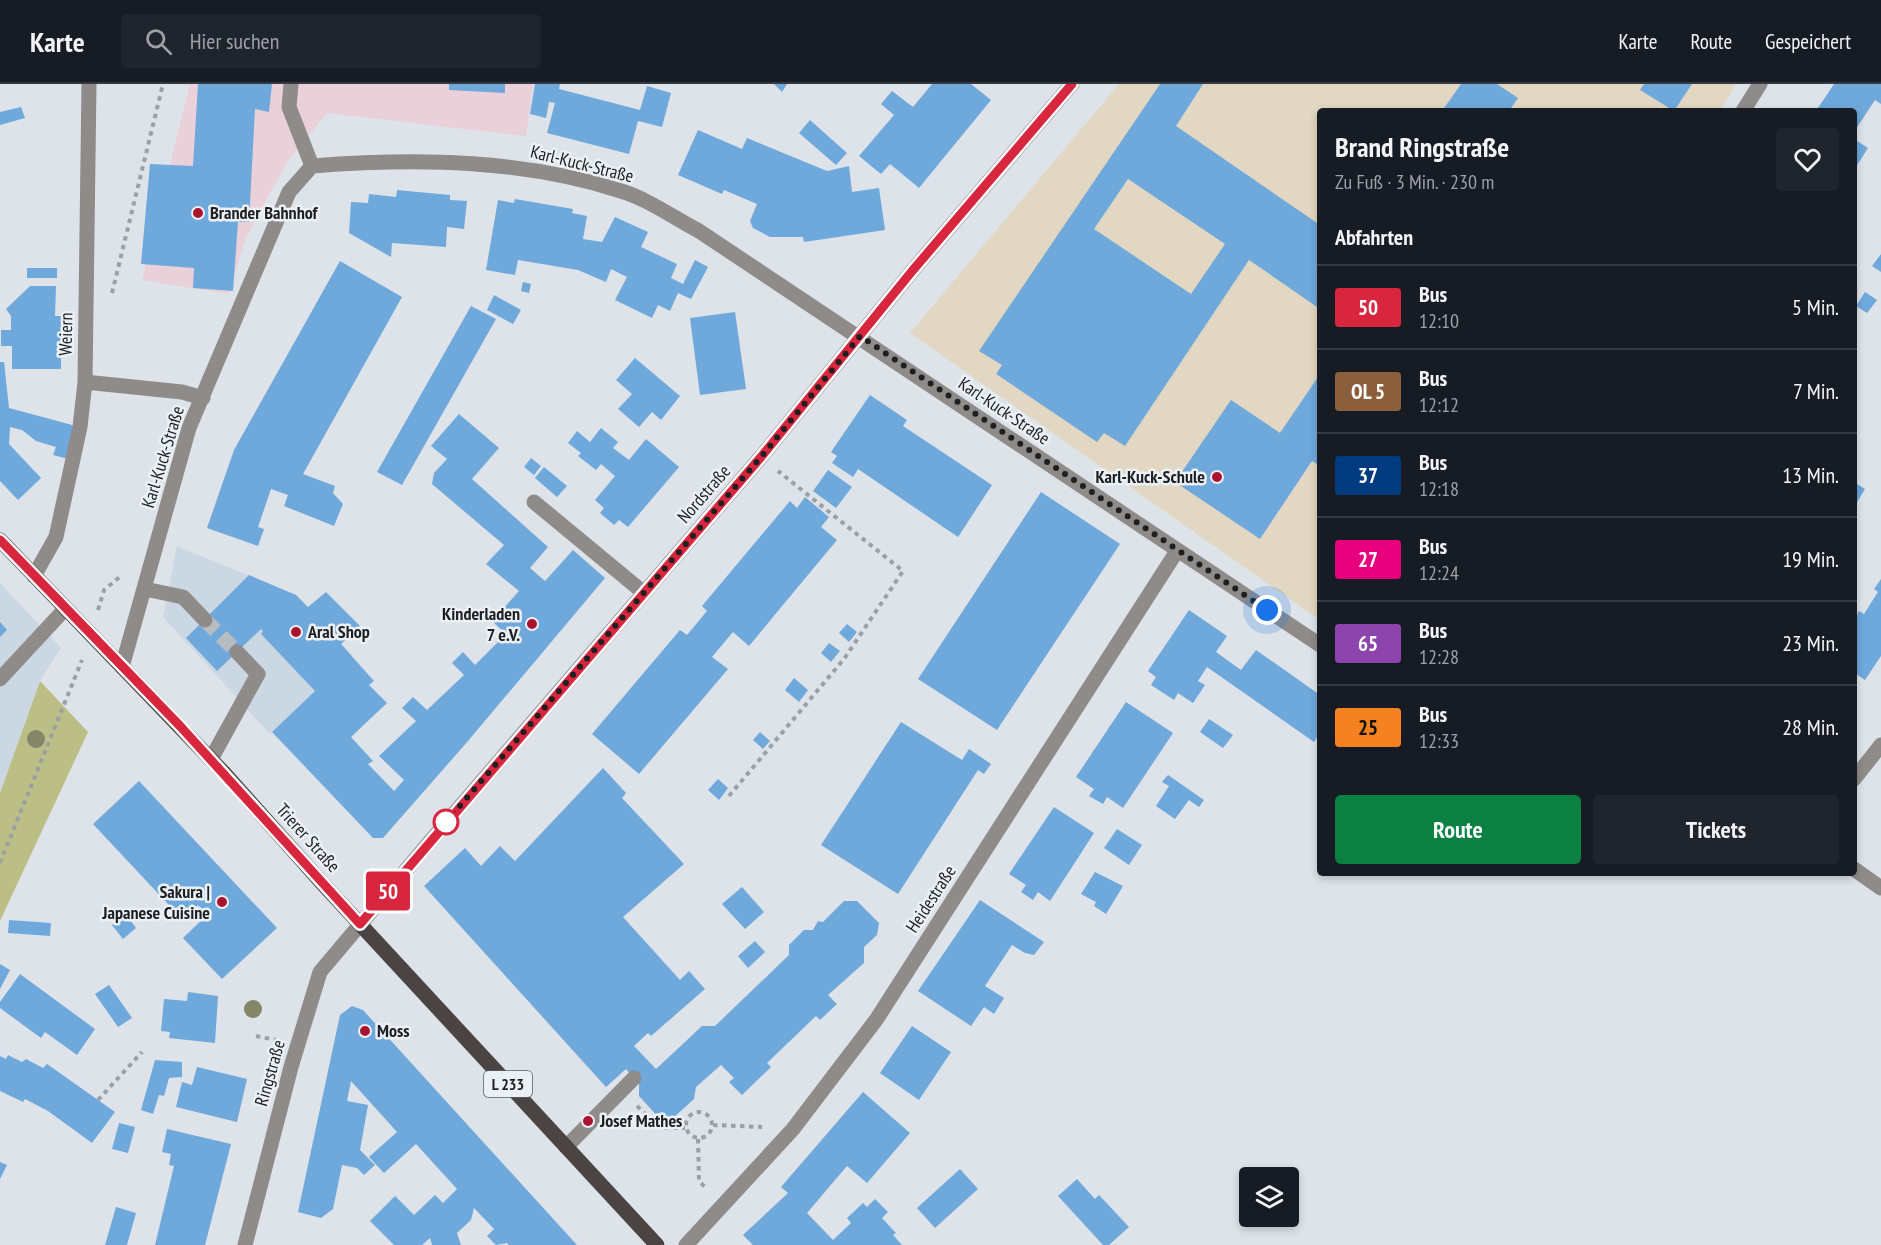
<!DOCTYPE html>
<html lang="de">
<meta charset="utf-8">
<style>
:root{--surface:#171b24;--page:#20242c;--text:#f1f3f6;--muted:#9ea1a6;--line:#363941;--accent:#0b8043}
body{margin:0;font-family:"PT Sans Narrow",sans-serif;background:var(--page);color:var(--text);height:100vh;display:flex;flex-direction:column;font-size:22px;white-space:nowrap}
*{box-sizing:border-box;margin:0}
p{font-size:20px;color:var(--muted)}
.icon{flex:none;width:33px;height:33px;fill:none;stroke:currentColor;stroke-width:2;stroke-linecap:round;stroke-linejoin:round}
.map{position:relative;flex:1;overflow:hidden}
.side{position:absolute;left:1317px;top:24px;width:540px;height:768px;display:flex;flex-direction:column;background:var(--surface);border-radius:6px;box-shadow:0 3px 9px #0003}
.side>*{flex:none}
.badge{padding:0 12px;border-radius:4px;font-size:21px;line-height:39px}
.fabs{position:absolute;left:1239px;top:1083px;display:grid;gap:12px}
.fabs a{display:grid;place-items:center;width:60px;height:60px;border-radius:6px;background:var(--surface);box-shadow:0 3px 9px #0003;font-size:30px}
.you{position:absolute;width:30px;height:30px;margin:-15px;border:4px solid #fff;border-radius:50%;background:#1a73e8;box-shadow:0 0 0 9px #1a73e833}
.map>.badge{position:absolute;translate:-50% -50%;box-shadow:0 0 0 3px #fff}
h2{padding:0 18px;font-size:22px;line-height:54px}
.round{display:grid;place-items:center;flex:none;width:63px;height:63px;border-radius:6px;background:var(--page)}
.overview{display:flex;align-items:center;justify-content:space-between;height:102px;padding:0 18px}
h1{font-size:28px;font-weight:700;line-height:45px}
.action{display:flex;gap:12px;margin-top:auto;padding:12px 18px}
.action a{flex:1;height:69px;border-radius:6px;background:var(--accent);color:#fff;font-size:24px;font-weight:700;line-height:69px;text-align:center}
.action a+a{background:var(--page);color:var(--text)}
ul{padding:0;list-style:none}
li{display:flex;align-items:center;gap:18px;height:84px;padding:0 18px;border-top:2px solid var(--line)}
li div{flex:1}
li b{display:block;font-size:22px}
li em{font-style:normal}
li .badge{min-width:66px;font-weight:700;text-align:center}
header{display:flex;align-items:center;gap:36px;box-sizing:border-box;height:84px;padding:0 30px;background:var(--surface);border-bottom:2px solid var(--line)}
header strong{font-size:28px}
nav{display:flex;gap:33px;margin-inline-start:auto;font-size:21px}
.search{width:420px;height:54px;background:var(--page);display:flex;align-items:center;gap:15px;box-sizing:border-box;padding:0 21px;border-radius:6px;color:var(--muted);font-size:22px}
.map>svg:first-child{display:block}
.built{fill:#cbd7e2}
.industrial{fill:#e9d0d9}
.education{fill:#e1d7c2}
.green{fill:#bcbf85}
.building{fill:#6fa8db;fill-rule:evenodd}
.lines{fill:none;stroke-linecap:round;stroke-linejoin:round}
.minor-tunnel{stroke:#b7bcc0;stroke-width:15;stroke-dasharray:15 8;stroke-linecap:butt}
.path{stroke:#9ba0a4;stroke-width:4;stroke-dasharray:4.5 4.5;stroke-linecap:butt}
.minor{stroke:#8e8b89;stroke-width:15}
.major{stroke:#4a4542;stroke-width:15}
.tree{fill:#838768}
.line-casing{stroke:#fff;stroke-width:14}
.line{stroke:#d7263d;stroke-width:9}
.walk{stroke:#1d1f21;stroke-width:6;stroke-dasharray:0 10.8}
.poi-dot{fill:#aa142e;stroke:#eaf0f6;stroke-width:2}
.stop-dot{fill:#fff;stroke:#d7263d;stroke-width:3}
.labels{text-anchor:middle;stroke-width:5;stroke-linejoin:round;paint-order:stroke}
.shield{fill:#eaf0f6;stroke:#5a5e61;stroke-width:1.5}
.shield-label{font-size:16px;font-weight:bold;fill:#1d1f21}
.street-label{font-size:18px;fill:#1d1f21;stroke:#eaf0f6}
.poi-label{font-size:18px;font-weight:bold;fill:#1d1f21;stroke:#eaf0f6;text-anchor:start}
</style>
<header>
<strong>Karte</strong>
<div class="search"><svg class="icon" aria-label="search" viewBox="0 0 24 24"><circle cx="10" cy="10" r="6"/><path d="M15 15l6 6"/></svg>Hier suchen</div>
<nav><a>Karte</a><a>Route</a><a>Gespeichert</a></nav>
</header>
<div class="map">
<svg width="1881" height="1161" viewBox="0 0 1881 1161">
<rect width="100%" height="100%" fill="#dde3e8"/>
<!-- built -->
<path class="built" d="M 177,462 L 296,511 L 352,571 L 270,650 L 163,533 Z
M 0,499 L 61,564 L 39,598 L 0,709 Z"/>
<!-- industrial -->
<path class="industrial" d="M 190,0 L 533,0 L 526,52 L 327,29 L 287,78 L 245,155 L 229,210 L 142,196 Z"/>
<!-- education -->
<path class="education" d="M 1119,0 L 1736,0 L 1720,27 L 1320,27 L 1320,536 L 910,249 Z"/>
<!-- green -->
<path class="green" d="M 40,597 L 88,648 L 0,837 L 0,709 Z"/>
<!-- building -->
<path class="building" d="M 198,0 L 272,0 L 269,28 L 255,25 L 249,138 L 238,138 L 233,207 L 193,204 L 194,184 L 141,180 L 150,80 L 193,82 Z
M 449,0 L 505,0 L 505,9 L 449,6 Z
M 535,0 L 560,0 L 559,5 L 640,26 L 647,2 L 671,9 L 662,43 L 638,37 L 629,70 L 547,49 L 555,19 L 549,18 L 546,34 L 530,30 Z
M 774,0 L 787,0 L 782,8 Z
M 932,0 L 971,0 L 991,16 L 919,104 L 890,80 L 881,90 L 859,72 L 894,31 L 881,20 L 892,7 L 913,23 Z
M 1160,0 L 1203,0 L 1176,42 L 1320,141 L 1320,225 L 1249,176 L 1125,362 L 1104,349 L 1097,358 L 996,290 L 1002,281 L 979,267 ZM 1128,95 L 1225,160 L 1191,210 L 1094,145 Z
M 1461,0 L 1497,0 L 1518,14 L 1509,27 L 1442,27 Z
M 1644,0 L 1692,0 L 1674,27 L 1640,6 Z
M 1834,0 L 1881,0 L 1881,20 L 1875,16 L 1854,48 L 1854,27 L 1816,27 Z
M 21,23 L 25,34 L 0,41 L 0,28 Z
M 810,36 L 847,69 L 836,81 L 799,49 Z
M 698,46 L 742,65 L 747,54 L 827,87 L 849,82 L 852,108 L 879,104 L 885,146 L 804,158 L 803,153 L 770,153 L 753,144 L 750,137 L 757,120 L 724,106 L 722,110 L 678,91 Z
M 1854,55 L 1868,64 L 1854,86 Z
M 397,106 L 450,111 L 450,116 L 467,117 L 464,145 L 447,143 L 446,163 L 392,159 L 391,173 L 349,149 L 351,118 L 368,119 L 369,110 L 396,113 Z
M 515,115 L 573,125 L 572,129 L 587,132 L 583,155 L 602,158 L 615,133 L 648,148 L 641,163 L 677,180 L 671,194 L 683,200 L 695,176 L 708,183 L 691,215 L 678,209 L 670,227 L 658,221 L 652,234 L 615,216 L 627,193 L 611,185 L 606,198 L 578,186 L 518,176 L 515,191 L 486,186 L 498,116 L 514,119 Z
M 1881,170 L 1881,188 L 1872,182 Z
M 340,177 L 402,213 L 303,390 L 335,402 L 333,409 L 343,420 L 334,442 L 284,422 L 288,411 L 271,405 L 258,443 L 264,445 L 258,462 L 207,444 L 234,366 Z
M 27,184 L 57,184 L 57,194 L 27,194 Z
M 523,198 L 531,200 L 529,209 L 521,207 Z
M 30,202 L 56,202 L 55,232 L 61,232 L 61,285 L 12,285 L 12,262 L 1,262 L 1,246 L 11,246 L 11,232 L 6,225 Z
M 1865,208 L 1877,216 L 1867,229 L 1856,222 Z
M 494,211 L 521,226 L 513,240 L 487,226 Z
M 471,222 L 496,235 L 402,401 L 377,388 Z
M 735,228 L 746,305 L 700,311 L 690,234 Z
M 635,274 L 680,312 L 661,336 L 652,328 L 639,343 L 618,325 L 632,310 L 616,296 Z
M 0,278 L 4,278 L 9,324 L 76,342 L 68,375 L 53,371 L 56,363 L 36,357 L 22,346 L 10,343 L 9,360 L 41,394 L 18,416 L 0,397 Z
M 1320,290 L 1320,382 L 1312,377 L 1260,455 L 1175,398 L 1231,316 L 1280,349 Z
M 870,311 L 907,336 L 903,342 L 992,401 L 958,453 L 858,385 L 853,393 L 832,379 L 837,372 L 831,368 Z
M 459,330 L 499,364 L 472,395 L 548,463 L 530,484 L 545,497 L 573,466 L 605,494 L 468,657 L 383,754 L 373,754 L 272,648 L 315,607 L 261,550 L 263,547 L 261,545 L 217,587 L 186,554 L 249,491 L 296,511 L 308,523 L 326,508 L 360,542 L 341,560 L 374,597 L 369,601 L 387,619 L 351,653 L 373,677 L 368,680 L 394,707 L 404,696 L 379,672 L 416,637 L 402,624 L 413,613 L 427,626 L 464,591 L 452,579 L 463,568 L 475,581 L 506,550 L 492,537 L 519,507 L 486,480 L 504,461 L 432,400 L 434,389 L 447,375 L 431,362 Z
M 601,344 L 618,358 L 613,364 L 629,376 L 646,355 L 679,383 L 628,443 L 619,436 L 614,441 L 600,429 L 604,424 L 595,416 L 615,392 L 601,380 L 596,386 L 578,372 L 581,369 L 568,359 L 577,347 L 590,358 Z
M 531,374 L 541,382 L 534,391 L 524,383 Z
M 544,383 L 567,402 L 557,413 L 535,394 Z
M 828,386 L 852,403 L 836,424 L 813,407 Z
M 1854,398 L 1865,405 L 1854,423 Z
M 1041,408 L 1120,460 L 997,646 L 918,595 Z
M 805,413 L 829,433 L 821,443 L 837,456 L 749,562 L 733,548 L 712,573 L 728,585 L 639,690 L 592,650 L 680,546 L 687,551 L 707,527 L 702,522 L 790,417 L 797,424 Z
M 1881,495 L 1881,572 L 1865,596 L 1856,590 L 1854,593 L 1854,535 L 1859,527 L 1864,530 L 1878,508 L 1874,505 Z
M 1189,526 L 1227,552 L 1216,568 L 1241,586 L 1256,566 L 1320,611 L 1320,649 L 1314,658 L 1207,583 L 1198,597 L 1205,601 L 1193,619 L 1178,609 L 1174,616 L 1151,601 L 1156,593 L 1148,587 Z
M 0,538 L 7,546 L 0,553 Z
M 847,540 L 857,548 L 849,558 L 839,549 Z
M 829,559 L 840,567 L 831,578 L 821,569 Z
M 794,594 L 808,606 L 799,618 L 785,606 Z
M 1126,618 L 1173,649 L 1123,724 L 1107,713 L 1103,720 L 1089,712 L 1094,705 L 1076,693 Z
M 1209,635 L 1233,651 L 1223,664 L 1200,648 Z
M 901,638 L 962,676 L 969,665 L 991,680 L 984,690 L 978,686 L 898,810 L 821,761 Z
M 760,648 L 770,657 L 763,665 L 753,656 Z
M 603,684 L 626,709 L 622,714 L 684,780 L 623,833 L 680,896 L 689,887 L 705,905 L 651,952 L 648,949 L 634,962 L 656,985 L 702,942 L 715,942 L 789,871 L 789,861 L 804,846 L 813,846 L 818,837 L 823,838 L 844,817 L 857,817 L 879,839 L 877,851 L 864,863 L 864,879 L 828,911 L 837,920 L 820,936 L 816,932 L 767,979 L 771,983 L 742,1011 L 729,998 L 734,994 L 721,981 L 696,1003 L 694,1015 L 672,1035 L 660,1035 L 639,1012 L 639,1000 L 626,985 L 606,1003 L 424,802 L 465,764 L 481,782 L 500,762 L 515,777 Z
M 1168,691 L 1204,716 L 1199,723 L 1189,716 L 1175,735 L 1156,722 L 1169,702 L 1162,698 Z
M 718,695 L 728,704 L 719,716 L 708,706 Z
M 139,697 L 277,844 L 222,895 L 183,854 L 207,831 L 198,821 L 182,835 L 93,740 Z
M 1054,723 L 1094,749 L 1050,817 L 1038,808 L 1033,816 L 1021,808 L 1026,801 L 1009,790 Z
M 1117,745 L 1142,761 L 1129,781 L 1104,764 Z
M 1095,788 L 1123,802 L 1106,830 L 1094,822 L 1096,818 L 1081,810 Z
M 742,803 L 764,828 L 745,845 L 722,820 Z
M 980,816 L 1044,858 L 1034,871 L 1025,869 L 1012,861 L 985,902 L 1004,914 L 994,930 L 984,923 L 971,942 L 918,907 Z
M 126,830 L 136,844 L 123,855 L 112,841 Z
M 9,836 L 51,839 L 50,852 L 8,849 Z
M 755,857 L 765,868 L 748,884 L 738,872 Z
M 0,880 L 10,886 L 0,905 Z
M 20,890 L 95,945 L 77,971 L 45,948 L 41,954 L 0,924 L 0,918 Z
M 109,901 L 132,934 L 118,943 L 95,910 Z
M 188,908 L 218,912 L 215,959 L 169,954 L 170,948 L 161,947 L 164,915 L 187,917 Z
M 352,922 L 363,926 L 577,1161 L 509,1161 L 507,1159 L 496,1161 L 487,1152 L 494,1145 L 474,1124 L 471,1136 L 457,1149 L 461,1161 L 432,1161 L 430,1154 L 422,1161 L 394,1161 L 370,1137 L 395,1112 L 414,1131 L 435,1111 L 443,1119 L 457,1105 L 416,1060 L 384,1089 L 369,1073 L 397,1048 L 351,997 L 347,1017 L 368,1021 L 360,1066 L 375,1081 L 364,1091 L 357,1084 L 342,1081 L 333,1125 L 321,1134 L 298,1128 L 340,931 Z
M 912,942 L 951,968 L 919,1016 L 880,989 Z
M 8,971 L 22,978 L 26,975 L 43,984 L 47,980 L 115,1028 L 92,1059 L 48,1027 L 25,1015 L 23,1018 L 0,1007 L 0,972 L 6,975 Z
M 155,976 L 182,978 L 182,993 L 169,994 L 164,1012 L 159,1011 L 153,1030 L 141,1026 Z
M 197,983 L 247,995 L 237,1038 L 176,1023 L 182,998 L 192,1001 Z
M 863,1008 L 910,1049 L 867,1099 L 847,1082 L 807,1129 L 833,1156 L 851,1139 L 847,1134 L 863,1119 L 867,1123 L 875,1115 L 888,1128 L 882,1134 L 896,1149 L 893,1151 L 902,1161 L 753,1161 L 743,1151 L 788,1109 L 781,1103 Z
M 119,1039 L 135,1043 L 128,1069 L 112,1065 Z
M 167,1045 L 231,1060 L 205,1161 L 155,1161 L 174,1082 L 169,1081 L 171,1070 L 162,1068 Z
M 0,1078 L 7,1081 L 0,1095 Z
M 960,1085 L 978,1105 L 935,1144 L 917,1124 Z
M 1077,1095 L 1095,1115 L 1099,1111 L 1129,1143 L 1109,1161 L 1103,1161 L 1058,1112 Z
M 116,1123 L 136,1129 L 127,1161 L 105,1161 Z"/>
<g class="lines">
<!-- minor-tunnel -->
<path class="minor-tunnel" d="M 205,536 L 237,568"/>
<!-- path -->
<path class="path" d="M 112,209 L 163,0
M 98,526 L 104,506 L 122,491
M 729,712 L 844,575 L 903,487 L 778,387
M 0,779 L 82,576
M 256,952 L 276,956
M 98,1016 L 142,968
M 637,1022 L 660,1044 L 685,1044
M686 1041a13 13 0 1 1 26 0a13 13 0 1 1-26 0Z
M 713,1041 L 762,1043
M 698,1055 L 699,1097 L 707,1105"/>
<!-- minor -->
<path class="minor" d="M 291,0 L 289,23 L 312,82
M 1743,27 L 1760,0
M 85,298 L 182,308 L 203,314
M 534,418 L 644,509
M 34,492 L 56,453 L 80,343 L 85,298 L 89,0
M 145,505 L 183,513 L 205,536
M 122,583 L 189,344 L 289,108 L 312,82 C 417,74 521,75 621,107 C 648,115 674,134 699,147 L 1320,561
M 0,595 L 65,525
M 211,675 L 258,590 L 237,568
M 1854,695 L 1881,661
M 1854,785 L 1881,804
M 566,1063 L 634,994
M 245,1161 L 291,983 L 320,888 L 422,767 L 761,373 L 913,186 L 1072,0
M 686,1161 L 793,1045 L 876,936 L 1177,467"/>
<!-- major -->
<path class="major" d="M 0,456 L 225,690 L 322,799 L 657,1161"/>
</g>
<!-- trees -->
<g class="tree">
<circle cx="36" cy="655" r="9"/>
<circle cx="253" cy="925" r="9"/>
</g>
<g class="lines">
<!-- line casing -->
<g class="line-casing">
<path id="line" d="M 0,456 L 180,642 L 360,840 L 761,373 L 913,186 L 1072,0"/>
</g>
<!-- line -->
<use href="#line" class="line"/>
<!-- walk -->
<path class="walk" d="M 446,738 L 761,373 L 860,252 L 1267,526"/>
</g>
<!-- markers -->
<g class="poi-dot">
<circle cx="198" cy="129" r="6"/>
<circle cx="1217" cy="393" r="6"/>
<circle cx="532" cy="540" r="6"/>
<circle cx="296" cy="548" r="6"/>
<circle cx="222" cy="818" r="6"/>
<circle cx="365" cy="947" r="6"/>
<circle cx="588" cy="1037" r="6"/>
</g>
<circle class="stop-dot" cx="446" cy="738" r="12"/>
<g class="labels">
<!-- shield labels -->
<rect class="shield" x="484" y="987" width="48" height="26" rx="4.5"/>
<g class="shield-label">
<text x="508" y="1006">L 233</text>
</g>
<!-- street labels -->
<g class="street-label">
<text transform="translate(582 80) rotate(14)" y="6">Karl-Kuck-Straße</text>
<text transform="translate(66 250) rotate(-89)" y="6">Weiern</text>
<text transform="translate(1004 327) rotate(34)" y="6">Karl-Kuck-Straße</text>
<text transform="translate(163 373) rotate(-73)" y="6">Karl-Kuck-Straße</text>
<text transform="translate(704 410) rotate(-49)" y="6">Nordstraße</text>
<text transform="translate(308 754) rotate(48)" y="6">Trierer Straße</text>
<text transform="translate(931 815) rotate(-57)" y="6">Heidestraße</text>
<text transform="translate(270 989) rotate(-74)" y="6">Ringstraße</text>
</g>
<!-- poi labels -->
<g class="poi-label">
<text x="210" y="135">Brander Bahnhof</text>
<text x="1205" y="399" text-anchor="end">Karl-Kuck-Schule</text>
<text x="520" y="536" text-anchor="end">Kinderladen<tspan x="520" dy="21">7 e.V.</tspan></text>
<text x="308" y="554">Aral Shop</text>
<text x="210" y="814" text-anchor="end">Sakura |<tspan x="210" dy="21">Japanese Cuisine</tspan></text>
<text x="377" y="953">Moss</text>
<text x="600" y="1043">Josef Mathes</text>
</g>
</g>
</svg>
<div class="fabs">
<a><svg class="icon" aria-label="layers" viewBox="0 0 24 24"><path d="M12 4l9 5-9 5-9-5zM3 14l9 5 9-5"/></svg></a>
</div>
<div class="you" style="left:1267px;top:526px"></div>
<b class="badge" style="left:388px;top:807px;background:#d7263d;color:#fff">50</b>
<section class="side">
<div class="overview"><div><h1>Brand Ringstraße</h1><p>Zu Fuß · 3 Min. · 230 m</p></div><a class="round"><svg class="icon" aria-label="heart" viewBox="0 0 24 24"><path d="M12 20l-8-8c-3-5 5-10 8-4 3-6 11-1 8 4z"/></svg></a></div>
<h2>Abfahrten</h2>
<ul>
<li><span class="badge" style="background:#d7263d;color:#fff">50</span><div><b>Bus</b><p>12:10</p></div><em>5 Min.</em></li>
<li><span class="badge" style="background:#8b5e3c;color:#fff">OL 5</span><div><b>Bus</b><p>12:12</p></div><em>7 Min.</em></li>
<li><span class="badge" style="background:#003b80;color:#fff">37</span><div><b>Bus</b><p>12:18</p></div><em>13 Min.</em></li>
<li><span class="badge" style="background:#e6007e;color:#fff">27</span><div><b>Bus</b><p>12:24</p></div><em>19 Min.</em></li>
<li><span class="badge" style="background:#8e44ad;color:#fff">65</span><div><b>Bus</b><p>12:28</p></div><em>23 Min.</em></li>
<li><span class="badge" style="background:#f58220;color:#111">25</span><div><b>Bus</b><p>12:33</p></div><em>28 Min.</em></li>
</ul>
<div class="action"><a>Route</a><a>Tickets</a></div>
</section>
</div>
